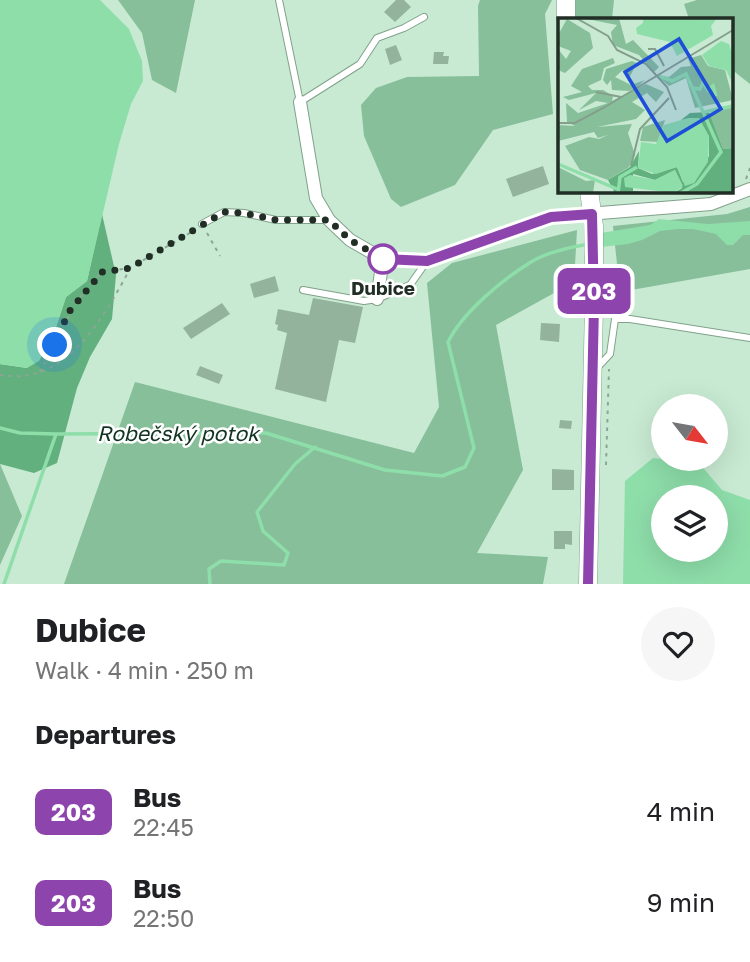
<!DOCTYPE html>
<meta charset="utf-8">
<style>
:root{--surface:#fff;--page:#f6f6f6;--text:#202124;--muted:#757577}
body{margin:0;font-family:"Golos Text",sans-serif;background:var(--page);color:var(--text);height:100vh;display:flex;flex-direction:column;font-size:26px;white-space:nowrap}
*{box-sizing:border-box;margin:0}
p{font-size:23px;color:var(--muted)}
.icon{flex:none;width:38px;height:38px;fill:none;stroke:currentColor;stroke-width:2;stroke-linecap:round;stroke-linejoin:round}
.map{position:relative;height:584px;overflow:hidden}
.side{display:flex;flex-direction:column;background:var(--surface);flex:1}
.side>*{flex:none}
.badge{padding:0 14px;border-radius:10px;font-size:24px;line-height:46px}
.needle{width:46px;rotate:121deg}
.tools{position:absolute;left:651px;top:394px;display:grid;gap:14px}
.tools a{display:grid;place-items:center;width:77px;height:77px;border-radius:50%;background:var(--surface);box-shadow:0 7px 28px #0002;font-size:35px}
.you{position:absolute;width:35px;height:35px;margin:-18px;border:5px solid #fff;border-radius:50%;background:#1a73e8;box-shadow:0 0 0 10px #1a73e833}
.map>.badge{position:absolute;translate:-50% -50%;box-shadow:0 0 0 4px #fff}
h2{padding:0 35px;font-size:26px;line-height:63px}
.round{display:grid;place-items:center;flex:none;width:74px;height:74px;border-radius:37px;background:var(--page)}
.headline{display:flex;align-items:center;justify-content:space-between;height:119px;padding:0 35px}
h1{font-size:33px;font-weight:700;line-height:52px}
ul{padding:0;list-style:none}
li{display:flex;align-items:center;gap:21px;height:91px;padding:0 35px}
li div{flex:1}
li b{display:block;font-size:26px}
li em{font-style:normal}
li .badge{min-width:77px;font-weight:700;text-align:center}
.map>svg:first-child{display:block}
.green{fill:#87bf9a}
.forest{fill:#61b07e}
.water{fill:#8edeaa;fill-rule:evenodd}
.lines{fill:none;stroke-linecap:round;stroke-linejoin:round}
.stream{stroke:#8edeaa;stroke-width:3.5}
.building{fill:#93b39d}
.lane-casing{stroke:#81a18b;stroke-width:8}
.street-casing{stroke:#81a18b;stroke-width:14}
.secondary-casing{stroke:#81a18b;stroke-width:19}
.path{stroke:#8ca694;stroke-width:2;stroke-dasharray:3.5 5;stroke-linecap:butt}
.lane{stroke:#fff;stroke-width:6}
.street{stroke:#fff;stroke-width:12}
.secondary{stroke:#fff;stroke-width:18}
.line-casing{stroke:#fff;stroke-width:16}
.line{stroke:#8e44ad;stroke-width:10}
.walk{stroke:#212e25;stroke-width:7;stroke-dasharray:0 12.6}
.stop-dot{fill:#fff;stroke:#8e44ad;stroke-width:3.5}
.labels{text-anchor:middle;stroke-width:5;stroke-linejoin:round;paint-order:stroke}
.stop-label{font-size:19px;font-weight:bold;fill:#212e25;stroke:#fff}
.water-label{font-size:21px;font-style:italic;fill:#113420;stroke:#fff}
.inset-river{fill:none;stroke:#8edeaa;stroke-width:3.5}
.inset-road{fill:none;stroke:#859f8d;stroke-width:2}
.view{fill:#1d4ed8;fill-opacity:0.15;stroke:#1d4ed8;stroke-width:3.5}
.inset-edge{fill:none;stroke:#212e25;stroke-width:3.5}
</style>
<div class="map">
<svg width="750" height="584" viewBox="0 0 750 584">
<rect width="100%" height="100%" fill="#c8ead2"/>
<!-- green -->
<path class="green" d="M 118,0 L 195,0 L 176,93 L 152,80 L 142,33 Z
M 480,0 L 552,0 L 545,14 L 553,114 L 493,130 L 455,185 L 401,207 L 391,199 L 364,136 L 361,105 L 376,88 L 407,77 L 479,76 L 478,6 Z
M 575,0 L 614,0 L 612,19 L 575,19 Z
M 697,0 L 750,0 L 750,84 L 731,69 L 731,19 L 689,19 L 684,4 Z
M 750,207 L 750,269 L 620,292 L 613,226 L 727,214 Z
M 577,230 L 574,282 L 496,325 L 523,470 L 477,553 L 548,557 L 543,584 L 64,584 L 135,382 L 414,453 L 439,407 L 427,283 L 452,263 Z
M 0,464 L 22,516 L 0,565 Z"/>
<!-- forest -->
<path class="forest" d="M 102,214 L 116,275 L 112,319 L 90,357 L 77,388 L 57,463 L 34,473 L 0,464 L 0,364 L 27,368 L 54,333 L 66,297 L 87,281 Z"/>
<!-- water -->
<path class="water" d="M 0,0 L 100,0 L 129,29 L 142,61 L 143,81 L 131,104 L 119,144 L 87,281 L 66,297 L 54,333 L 39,361 L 27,368 L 0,364 Z
M 659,219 L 708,224 L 750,221 L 750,235 L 743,235 L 733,245 L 727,245 L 716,234 L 693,229 L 678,229 L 660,231 L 642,240 L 628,244 L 601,247 L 601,233 L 650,225 Z
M 653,458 L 699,463 L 722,490 L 750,500 L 750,584 L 623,584 L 625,481 ZM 716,497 L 716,550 L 663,550 L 663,497 Z"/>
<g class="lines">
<!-- stream -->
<path class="stream" d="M 0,428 L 20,433 L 56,434 L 266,433 L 385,470 L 442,476 L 465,467 L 474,448 L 448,342 C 463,312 503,279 531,262 C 547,252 571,247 589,244
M 4,584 L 56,434
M 210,584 L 209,569 L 221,561 L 284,565 L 288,553 L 263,531 L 257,512 L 295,464 L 315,447"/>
</g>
<!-- building -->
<path class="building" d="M 396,0 L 404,0 L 411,7 L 395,22 L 384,12 Z
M 396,45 L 402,60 L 390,65 L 385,49 Z
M 434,52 L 444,52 L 443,56 L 449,56 L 448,64 L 433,64 Z
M 543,166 L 549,184 L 513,197 L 506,179 Z
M 275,276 L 279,291 L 254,298 L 250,284 Z
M 313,298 L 363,307 L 355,343 L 339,340 L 326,402 L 275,389 L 287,333 L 277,330 L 278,325 L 275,324 L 278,309 L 309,315 Z
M 222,303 L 230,314 L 191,339 L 183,328 Z
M 541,323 L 560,324 L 559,342 L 540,340 Z
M 200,366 L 223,375 L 219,384 L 196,375 Z
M 560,420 L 572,421 L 571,429 L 559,428 Z
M 552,469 L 574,470 L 574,490 L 552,490 Z
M 554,531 L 572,531 L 572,545 L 565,544 L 565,549 L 554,549 Z"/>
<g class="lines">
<!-- lane casing -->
<g class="lane-casing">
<path id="lane" d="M 279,0 L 300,102 L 360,64 L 377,38 L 404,28 L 424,17
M 202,224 L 224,212 L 244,213 L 276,220 L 329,220
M 303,290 L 364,301 L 377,299 L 410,285 L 427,261
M 596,369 L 610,354 L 615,319 L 630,319 L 750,338"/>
</g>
<!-- street casing -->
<g class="street-casing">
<path id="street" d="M 300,102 L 316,198 L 329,220 L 350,240 L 383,259 L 427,261 L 551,217 L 711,204 L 750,189
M 377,299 L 383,259"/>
</g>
<!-- secondary casing -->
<g class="secondary-casing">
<path id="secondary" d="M 566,0 L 566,19
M 588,584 L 594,305 L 594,226 L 589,191"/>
</g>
<!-- path -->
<path class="path" d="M 746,179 L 750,168
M 207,233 L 220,256
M 40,372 C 61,336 70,302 102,272 L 130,268 L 195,230
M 0,375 C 66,387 103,318 130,269
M 606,465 L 609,369"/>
<!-- lane -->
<use href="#lane" class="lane"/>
<!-- street -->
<use href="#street" class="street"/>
<!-- secondary -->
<use href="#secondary" class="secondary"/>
</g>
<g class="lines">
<!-- line casing -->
<g class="line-casing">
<path id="line" d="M 383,259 L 427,261 L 551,217 L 592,214 L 594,305 L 588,584"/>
</g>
<!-- line -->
<use href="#line" class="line"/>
<!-- walk -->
<path class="walk" d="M 55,345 L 68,313 L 102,272 L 130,268 L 224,212 L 244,213 L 276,220 L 329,220 L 350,240 L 383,259"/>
</g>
<!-- markers -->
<circle class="stop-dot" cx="383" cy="259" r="14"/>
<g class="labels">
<!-- stop labels -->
<g class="stop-label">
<text x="383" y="295">Dubice</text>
</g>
<!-- water labels -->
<g class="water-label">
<text x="178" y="441">Robečský potok</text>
</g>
</g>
<!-- overview -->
<g transform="translate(558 18)">
<rect width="175" height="175" fill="#c8ead2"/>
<path d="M 24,0 L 61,0 L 68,26 L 75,22 L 101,49 L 96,54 L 81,37 L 55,27 L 53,14 L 59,7 ZM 9,1 L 32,15 L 35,30 L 7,55 L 0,52 L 0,31 L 8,41 L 13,33 L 0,28 L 0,17 ZM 143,37 L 150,48 L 167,52 L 175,82 L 137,90 L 128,60 L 111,68 L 98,57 L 111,59 L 123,49 L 133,48 L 130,41 ZM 55,40 L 57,45 L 46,50 L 43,62 L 30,68 L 34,72 L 45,72 L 55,78 L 54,83 L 88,66 L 106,74 L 98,84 L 89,75 L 74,84 L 87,92 L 78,101 L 39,109 L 74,106 L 70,115 L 77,137 L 71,149 L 50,162 L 22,152 L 7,128 L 31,119 L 41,121 L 50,117 L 40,120 L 36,114 L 0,123 L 0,107 L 17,108 L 9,104 L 8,85 L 20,95 L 50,85 L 38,83 L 21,92 L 38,75 L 11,82 L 5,79 L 24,74 L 13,68 L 24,51 ZM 74,43 L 79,45 L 71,60 L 65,52 L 57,59 L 73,67 L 87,62 L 80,68 L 71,73 L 54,72 L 53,62 L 49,67 L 45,62 L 48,51 ZM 175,88 L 175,130 L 165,131 L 152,97 ZM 107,102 L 100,124 L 82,123 L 85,109 ZM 0,149 L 28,163 L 37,162 L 35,175 L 0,175 Z" fill="#87bf9a"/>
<path d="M 151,94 L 165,131 L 175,130 L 175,175 L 116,175 L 124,170 L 117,152 L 97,162 L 75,156 L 75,173 L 104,175 L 57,175 L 50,162 L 72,149 L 81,133 L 80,150 L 94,156 L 119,149 L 125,164 L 136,165 L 151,138 L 151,118 L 133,101 L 123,102 L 132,95 Z" fill="#61b07e"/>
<path d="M 85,0 L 159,0 L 153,8 L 155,17 L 119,38 L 112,24 L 79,16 L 78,10 L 85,5 ZM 163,23 L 171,26 L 175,39 L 175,66 L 168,52 L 151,48 L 144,37 ZM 130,100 L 141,100 L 151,118 L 150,144 L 136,165 L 127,168 L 119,149 L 98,156 L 80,150 L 83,124 L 98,126 L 106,107 ZM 117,152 L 125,168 L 116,175 L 67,169 L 66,160 L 72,157 L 97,162 Z" fill="#8edeaa"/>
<path class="inset-river" d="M 101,58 L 114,63 L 128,56 L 163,134 L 139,166 L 123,175M 134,70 L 142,71 L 145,65 L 150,72 L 155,68 L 158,78M 146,94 L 175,88M 0,146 L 59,171M 60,175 L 62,159 L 79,149"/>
<path class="inset-road" d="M 18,0 L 50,18 L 59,32 L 88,46 L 109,69 L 118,92M 90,31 L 97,31 L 106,48M 38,74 L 63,79M 0,105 L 17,105 L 47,89 L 175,12M 73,148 L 82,111 L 111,80"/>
<path class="view" d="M 121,21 L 163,91 L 109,123 L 67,54 Z"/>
<rect width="175" height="175" class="inset-edge"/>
</g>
</svg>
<div class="tools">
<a><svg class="needle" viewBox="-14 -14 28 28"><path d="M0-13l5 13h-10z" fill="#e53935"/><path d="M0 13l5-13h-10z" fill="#757577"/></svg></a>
<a><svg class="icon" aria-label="layers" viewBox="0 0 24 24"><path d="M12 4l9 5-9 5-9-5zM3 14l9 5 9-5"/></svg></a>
</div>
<div class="you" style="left:55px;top:345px"></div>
<b class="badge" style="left:594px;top:291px;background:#8e44ad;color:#fff">203</b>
</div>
<section class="side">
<div class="headline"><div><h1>Dubice</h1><p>Walk · 4 min · 250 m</p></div><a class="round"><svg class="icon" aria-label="heart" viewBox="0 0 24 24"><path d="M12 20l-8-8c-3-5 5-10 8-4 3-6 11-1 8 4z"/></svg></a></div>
<h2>Departures</h2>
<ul>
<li><span class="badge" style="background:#8e44ad;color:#fff">203</span><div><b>Bus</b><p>22:45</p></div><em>4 min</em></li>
<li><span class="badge" style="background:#8e44ad;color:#fff">203</span><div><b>Bus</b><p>22:50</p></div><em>9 min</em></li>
</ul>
</section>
